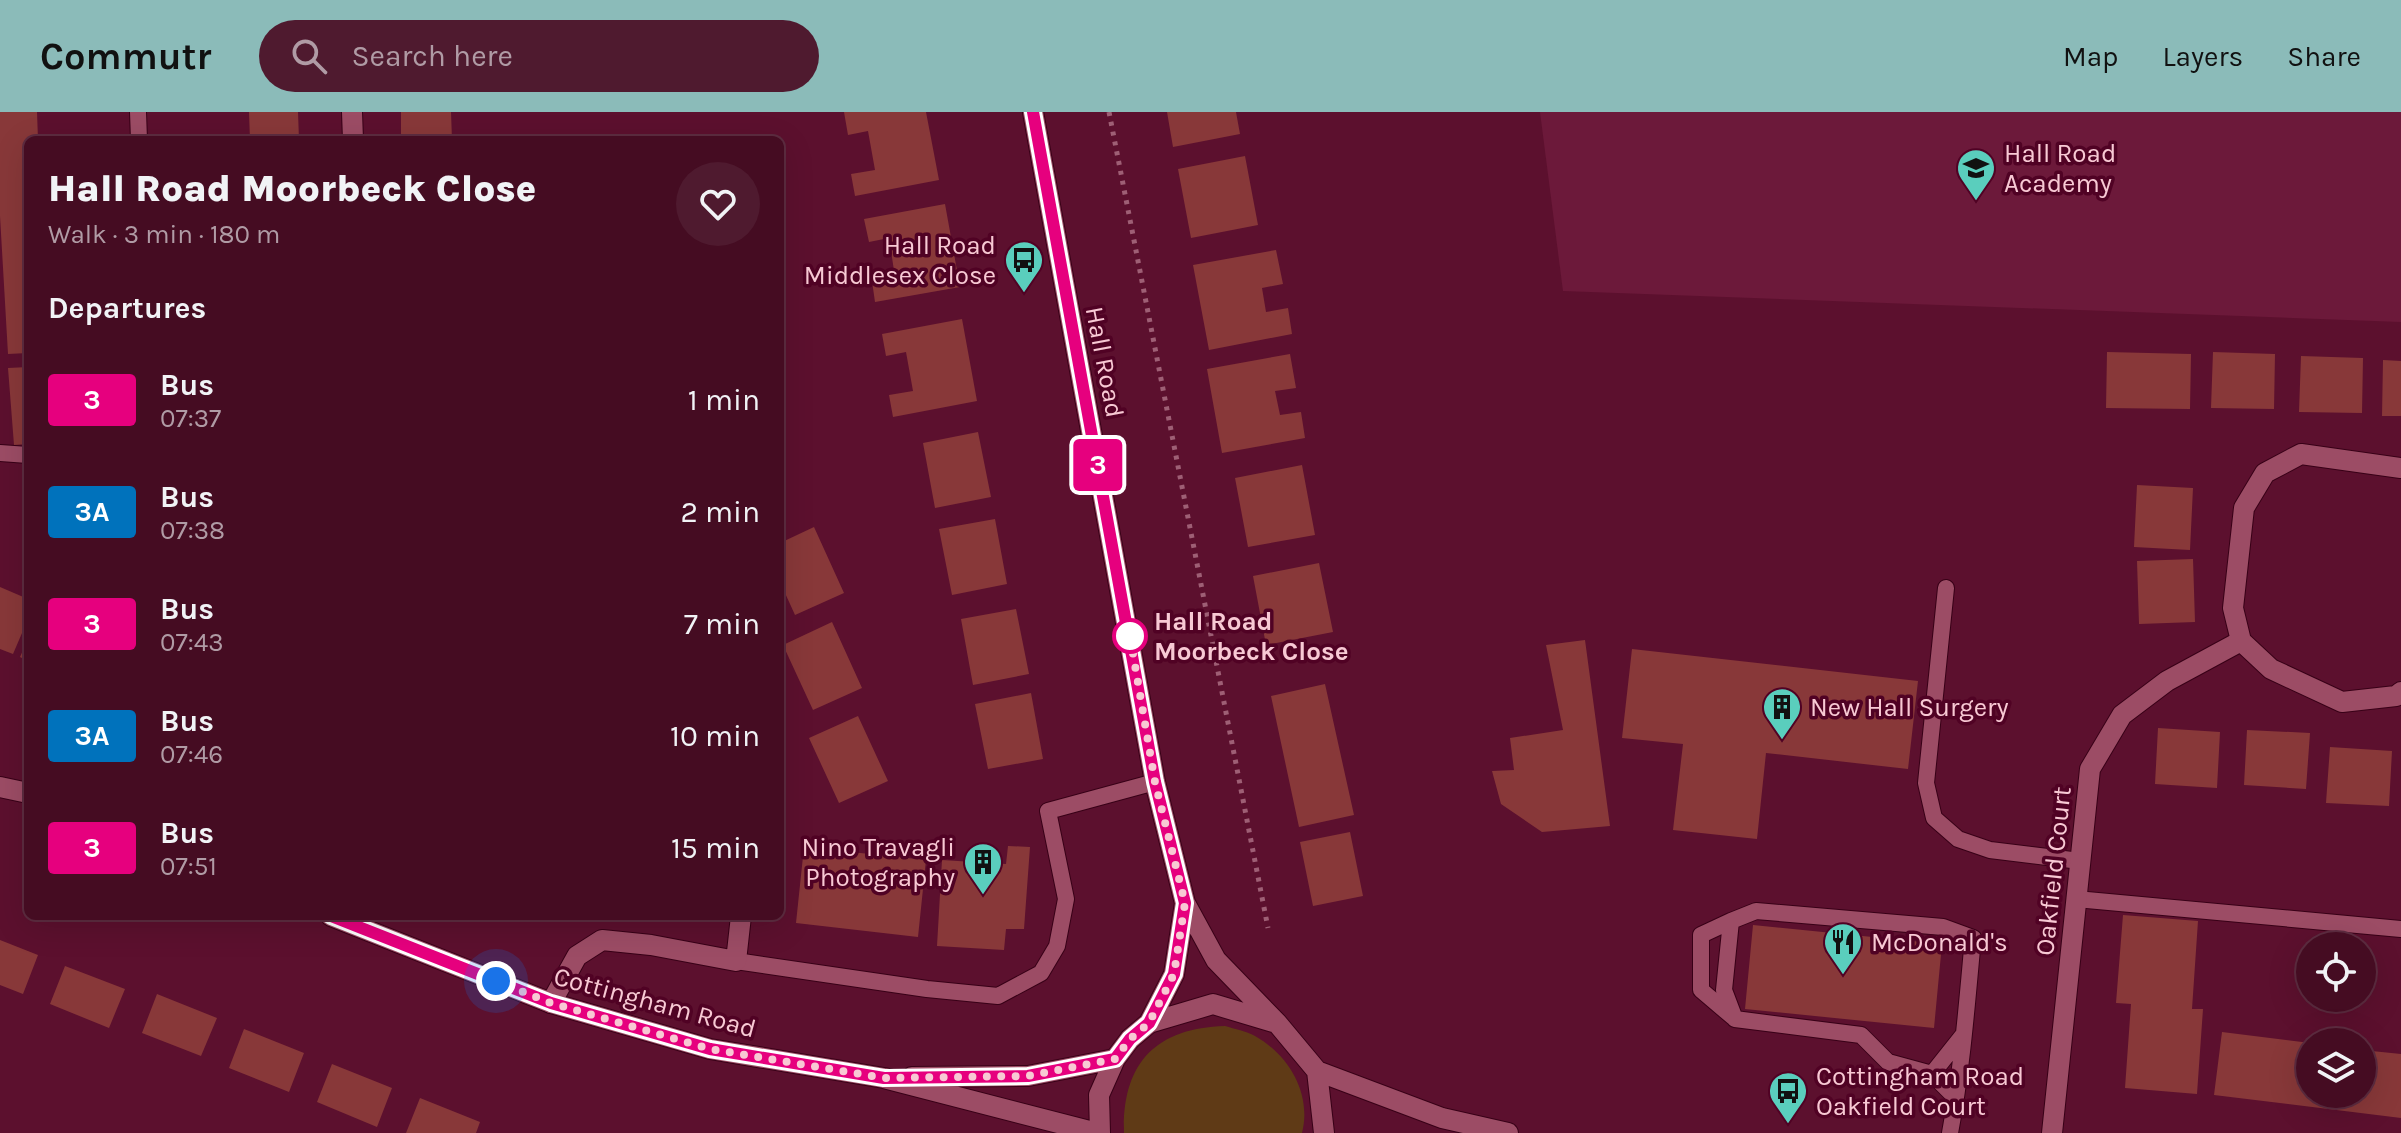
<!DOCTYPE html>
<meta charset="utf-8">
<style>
:root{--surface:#450c22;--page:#4f1a2f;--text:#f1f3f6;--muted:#b09ba5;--line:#5d2c40;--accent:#8bbbb9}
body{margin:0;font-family:Karla,sans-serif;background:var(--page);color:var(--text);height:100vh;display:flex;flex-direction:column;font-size:30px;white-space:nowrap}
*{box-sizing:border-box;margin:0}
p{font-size:26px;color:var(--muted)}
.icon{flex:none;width:44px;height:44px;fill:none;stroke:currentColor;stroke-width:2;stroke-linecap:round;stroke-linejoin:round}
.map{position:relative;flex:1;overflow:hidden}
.details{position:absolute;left:24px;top:24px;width:760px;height:784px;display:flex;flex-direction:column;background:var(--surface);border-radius:12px;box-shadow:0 8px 32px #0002,0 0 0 2px var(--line)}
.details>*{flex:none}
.badge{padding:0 16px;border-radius:6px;font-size:28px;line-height:52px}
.buttons{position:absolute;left:2296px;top:820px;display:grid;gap:16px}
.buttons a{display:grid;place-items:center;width:80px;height:80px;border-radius:50%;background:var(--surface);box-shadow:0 8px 32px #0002,0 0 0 2px var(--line);font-size:40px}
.you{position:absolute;width:40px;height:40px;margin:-20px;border:6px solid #fff;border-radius:50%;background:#1a73e8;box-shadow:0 0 0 12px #1a73e833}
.map>.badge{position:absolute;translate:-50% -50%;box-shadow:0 0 0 4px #fff}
h2{padding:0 24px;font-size:30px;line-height:72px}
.round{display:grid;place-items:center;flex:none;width:84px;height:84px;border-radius:42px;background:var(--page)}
.headline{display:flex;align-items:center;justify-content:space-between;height:136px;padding:0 24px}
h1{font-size:38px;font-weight:800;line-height:60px}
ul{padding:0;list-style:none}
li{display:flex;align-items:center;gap:24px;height:112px;padding:0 24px}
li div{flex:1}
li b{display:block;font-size:30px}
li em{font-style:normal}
li .badge{min-width:88px;font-weight:700;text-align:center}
header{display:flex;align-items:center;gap:48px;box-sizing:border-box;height:112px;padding:0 40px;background:var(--accent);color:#111}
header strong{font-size:38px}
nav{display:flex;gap:44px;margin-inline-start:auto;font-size:28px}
.search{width:560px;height:72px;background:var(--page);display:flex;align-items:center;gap:20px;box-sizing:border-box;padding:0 28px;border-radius:44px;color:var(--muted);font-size:30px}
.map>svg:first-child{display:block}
.built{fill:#6c193a}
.green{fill:#5f3a16}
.building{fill:#883839}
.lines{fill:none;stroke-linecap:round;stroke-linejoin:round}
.lane-casing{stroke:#380017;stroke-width:18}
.street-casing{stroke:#380017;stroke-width:22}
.secondary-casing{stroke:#380017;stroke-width:22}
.path{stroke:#9e5f75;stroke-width:5;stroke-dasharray:4 6;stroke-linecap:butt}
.lane{stroke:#9c4c65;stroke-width:16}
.street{stroke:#9c4c65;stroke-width:20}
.secondary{stroke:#9c4c65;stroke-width:20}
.line-casing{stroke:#fff;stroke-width:18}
.line{stroke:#e6007e;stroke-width:12}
.walk{stroke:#f8c9d4;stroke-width:8;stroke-dasharray:0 14.4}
.stop-dot{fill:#fff;stroke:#e6007e;stroke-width:4}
.labels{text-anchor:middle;stroke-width:7;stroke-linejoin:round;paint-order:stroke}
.poi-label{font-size:26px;fill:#f8c9d4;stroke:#500224;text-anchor:start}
.street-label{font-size:26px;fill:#f8c9d4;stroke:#500224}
.stop-label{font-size:26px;font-weight:bold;fill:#f8c9d4;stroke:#500224;text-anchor:start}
</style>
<header>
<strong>Commutr</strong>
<div class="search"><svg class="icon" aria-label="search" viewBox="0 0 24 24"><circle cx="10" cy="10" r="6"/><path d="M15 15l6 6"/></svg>Search here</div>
<nav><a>Map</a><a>Layers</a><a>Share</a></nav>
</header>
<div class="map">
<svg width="2401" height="1021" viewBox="0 0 2401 1021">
<rect width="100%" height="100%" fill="#5c102e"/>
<!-- built -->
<path class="built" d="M 1540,0 L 2401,0 L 2401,210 L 1563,179 Z"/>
<!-- green -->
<path class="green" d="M 1225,914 C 1235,917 1246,919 1255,924 C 1289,943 1312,982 1302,1021 L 1124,1021 C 1122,952 1155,916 1225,914 Z"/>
<!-- building -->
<path class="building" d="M 0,0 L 37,0 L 38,28 L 28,28 L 28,241 L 8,242 L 0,104 Z
M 249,0 L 298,0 L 299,28 L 250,28 Z
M 401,0 L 451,0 L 452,28 L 401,28 Z
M 844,0 L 926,0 L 939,68 L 855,84 L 851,62 L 875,58 L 868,19 L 848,23 Z
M 1167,0 L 1236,0 L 1240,22 L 1173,35 Z
M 1245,44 L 1258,113 L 1191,126 L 1178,57 Z
M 945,92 L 960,175 L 875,190 L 872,169 L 895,165 L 889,126 L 869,130 L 864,107 Z
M 1276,138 L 1283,172 L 1262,176 L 1266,200 L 1288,196 L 1292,222 L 1209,238 L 1193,153 Z
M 962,207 L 977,289 L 893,305 L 889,283 L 913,279 L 906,240 L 886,244 L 882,222 Z
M 2107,240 L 2191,242 L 2190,297 L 2106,296 Z
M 2213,240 L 2275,242 L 2274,297 L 2211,296 Z
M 1290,242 L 1296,276 L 1275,279 L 1280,303 L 1301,300 L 1305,326 L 1222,341 L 1207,257 Z
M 2301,244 L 2363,246 L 2362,301 L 2299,300 Z
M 2383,248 L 2401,249 L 2401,304 L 2382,304 Z
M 28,255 L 28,332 L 14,333 L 8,256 Z
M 978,320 L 991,385 L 935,396 L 923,331 Z
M 1302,353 L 1315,423 L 1248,435 L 1235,366 Z
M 2137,373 L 2193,376 L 2190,438 L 2134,435 Z
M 995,407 L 1007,472 L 952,483 L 939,417 Z
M 814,415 L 844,481 L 795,503 L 780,470 L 780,431 Z
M 2193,447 L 2195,510 L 2139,512 L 2137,449 Z
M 1319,451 L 1333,520 L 1266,533 L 1253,464 Z
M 0,475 L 28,487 L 28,507 L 13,542 L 0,537 Z
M 1016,497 L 1029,562 L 973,573 L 961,507 Z
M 832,510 L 862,576 L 813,598 L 783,533 Z
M 28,527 L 28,549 L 20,545 Z
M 1585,528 L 1610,714 L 1542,720 L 1501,692 L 1492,659 L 1514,658 L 1510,626 L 1563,618 L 1546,533 Z
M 1632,537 L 1918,569 L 1908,657 L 1766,641 L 1757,727 L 1673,718 L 1683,632 L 1622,626 Z
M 1325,572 L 1354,703 L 1299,715 L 1271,584 Z
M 1031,581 L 1043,647 L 988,657 L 975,592 Z
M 858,604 L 888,669 L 839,691 L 809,626 Z
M 2158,616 L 2220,620 L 2217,676 L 2155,672 Z
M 2247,618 L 2310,621 L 2306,677 L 2244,673 Z
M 2330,635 L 2392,639 L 2389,694 L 2326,691 Z
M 1350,720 L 1363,784 L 1313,794 L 1300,730 Z
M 1008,734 L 1030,735 L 1024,817 L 1006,817 L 1004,838 L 937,834 L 942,748 L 1006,752 Z
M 804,735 L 926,748 L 918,825 L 796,811 Z
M 2123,803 L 2198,809 L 2192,897 L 2203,897 L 2197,982 L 2125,976 L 2131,892 L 2116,891 Z
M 1753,813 L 1942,832 L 1934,916 L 1745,897 Z
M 0,828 L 38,843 L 23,882 L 0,873 Z
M 65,854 L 125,877 L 109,916 L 50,892 Z
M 157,882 L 217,906 L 201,944 L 142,921 Z
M 244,917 L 304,941 L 289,980 L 229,956 Z
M 2222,920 L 2310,931 L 2310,982 L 2362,982 L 2362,938 L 2401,942 L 2401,1006 L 2214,983 Z
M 332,952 L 392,976 L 377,1015 L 317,990 Z
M 420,986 L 480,1010 L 476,1021 L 406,1021 Z"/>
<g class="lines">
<!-- lane casing -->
<g class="lane-casing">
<path id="lane" d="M 138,0 L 139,28
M 0,341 L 28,343
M 1946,476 L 1926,671 L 1934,706 L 1958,727 L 1990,738 L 2080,749
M 2076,787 L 2401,817
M 1731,809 L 1701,823 L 1701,878 L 1734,906
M 736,849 L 927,877 L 998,884 L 1041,861 L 1057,834 L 1066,787 L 1048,699 L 1155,670
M 1932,962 L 1963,923
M 1950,1021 C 1962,957 1967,891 1973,826 L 1943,815 L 1756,799 L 1731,809 L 1724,878 L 1735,907 L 1861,923 L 1888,950 L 1932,962 L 1956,986"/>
</g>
<!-- street casing -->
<g class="street-casing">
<path id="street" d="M 352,0 L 353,28
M 2401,356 L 2301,342 L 2265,361 L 2244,396 L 2233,496 L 2241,529 L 2271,557 L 2342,590 L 2396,584 L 2401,580
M 551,891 L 577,844 L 602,828 L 651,833 L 736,849 L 741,804
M 2052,1021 L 2090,657 L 2122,603 L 2167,569 L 2241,529"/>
</g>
<!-- secondary casing -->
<g class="secondary-casing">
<path id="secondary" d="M 1033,0 L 1155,670 L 1185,791 L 1216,848 L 1277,911 L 1317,959 L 1324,1021
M 0,675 L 28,681
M 331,804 L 551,891 L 710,937 L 884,966 L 1097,1021
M 1149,911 L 1174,862 L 1185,791
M 1317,959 L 1442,1006 L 1508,1021
M 912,965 L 1028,964 L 1115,947
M 1100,1021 L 1099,983 L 1115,947 L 1130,927 L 1149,911 L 1213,892 L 1273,910"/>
</g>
<!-- path -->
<path class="path" d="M 1109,0 L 1268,816"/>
<!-- lane -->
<use href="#lane" class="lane"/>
<!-- street -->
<use href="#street" class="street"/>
<!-- secondary -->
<use href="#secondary" class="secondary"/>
</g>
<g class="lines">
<!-- line casing -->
<g class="line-casing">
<path id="line" d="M 331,804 L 551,891 L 710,937 L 884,966 L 1028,964 L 1115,947 L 1130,927 L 1149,911 L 1174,862 L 1185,791 L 1155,670 L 1033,0"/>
</g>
<!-- line -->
<use href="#line" class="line"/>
<!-- walk -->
<path class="walk" d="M 496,869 L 551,891 L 710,937 L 884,966 L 1028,964 L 1115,947 L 1130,927 L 1149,911 L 1174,862 L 1185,791 L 1155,670 L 1130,524"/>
</g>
<!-- icons -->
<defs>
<g id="school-pin" transform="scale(2)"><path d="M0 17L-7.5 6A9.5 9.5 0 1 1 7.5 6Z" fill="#5acebd" stroke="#500224"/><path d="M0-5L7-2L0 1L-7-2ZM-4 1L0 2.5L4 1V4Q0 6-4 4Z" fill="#111"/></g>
<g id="bus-pin" transform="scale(2)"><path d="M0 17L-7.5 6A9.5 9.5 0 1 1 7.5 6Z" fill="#5acebd" stroke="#500224"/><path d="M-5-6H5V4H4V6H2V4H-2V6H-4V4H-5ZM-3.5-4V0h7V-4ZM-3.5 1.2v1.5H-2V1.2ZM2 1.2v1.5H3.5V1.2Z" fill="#111"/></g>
<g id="building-pin" transform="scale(2)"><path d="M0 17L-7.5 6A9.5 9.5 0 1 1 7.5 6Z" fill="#5acebd" stroke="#500224"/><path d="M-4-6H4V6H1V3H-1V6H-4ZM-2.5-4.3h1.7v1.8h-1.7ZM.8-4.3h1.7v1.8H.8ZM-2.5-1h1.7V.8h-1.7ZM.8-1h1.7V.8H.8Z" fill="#111"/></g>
<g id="restaurant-pin" transform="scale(2)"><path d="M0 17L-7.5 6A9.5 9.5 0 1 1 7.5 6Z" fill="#5acebd" stroke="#500224"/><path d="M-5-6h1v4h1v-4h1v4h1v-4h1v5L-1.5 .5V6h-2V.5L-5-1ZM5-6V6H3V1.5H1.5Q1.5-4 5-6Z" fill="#111"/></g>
</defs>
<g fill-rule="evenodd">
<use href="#school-pin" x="1976" y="56"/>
<use href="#bus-pin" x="1024" y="148"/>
<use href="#building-pin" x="1782" y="595"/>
<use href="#building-pin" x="983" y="750"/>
<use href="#restaurant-pin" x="1843" y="830"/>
<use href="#bus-pin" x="1788" y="979"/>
</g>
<!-- markers -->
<circle class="stop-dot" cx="1130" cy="524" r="16"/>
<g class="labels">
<!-- poi labels -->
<g class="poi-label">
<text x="2004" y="50">Hall Road<tspan x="2004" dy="30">Academy</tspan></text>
<text x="996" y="142" text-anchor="end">Hall Road<tspan x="996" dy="30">Middlesex Close</tspan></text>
<text x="1810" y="604">New Hall Surgery</text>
<text x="955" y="744" text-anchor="end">Nino Travagli<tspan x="955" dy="30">Photography</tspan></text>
<text x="1871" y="839">McDonald's</text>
<text x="1816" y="973">Cottingham Road<tspan x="1816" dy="30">Oakfield Court</tspan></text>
</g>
<!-- street labels -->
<g class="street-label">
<text transform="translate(1105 250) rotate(79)" y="9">Hall Road</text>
<text transform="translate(2053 759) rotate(-84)" y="9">Oakfield Court</text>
<text transform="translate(655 890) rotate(15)" y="9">Cottingham Road</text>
</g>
<!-- stop labels -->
<g class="stop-label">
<text x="1154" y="518">Hall Road<tspan x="1154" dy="30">Moorbeck Close</tspan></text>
</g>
</g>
</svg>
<div class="buttons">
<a><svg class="icon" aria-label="locate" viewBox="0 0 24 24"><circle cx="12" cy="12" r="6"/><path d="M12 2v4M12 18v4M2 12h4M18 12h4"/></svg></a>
<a><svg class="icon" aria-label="layers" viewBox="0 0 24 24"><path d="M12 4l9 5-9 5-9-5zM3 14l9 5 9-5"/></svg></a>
</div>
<div class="you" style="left:496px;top:869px"></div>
<b class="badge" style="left:1098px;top:353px;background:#e6007e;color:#fff">3</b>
<section class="details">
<div class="headline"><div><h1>Hall Road Moorbeck Close</h1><p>Walk · 3 min · 180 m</p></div><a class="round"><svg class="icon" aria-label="heart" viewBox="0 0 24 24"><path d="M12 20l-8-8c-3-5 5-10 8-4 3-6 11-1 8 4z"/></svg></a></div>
<h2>Departures</h2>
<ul>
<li><span class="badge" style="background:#e6007e;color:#fff">3</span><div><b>Bus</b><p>07:37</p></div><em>1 min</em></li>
<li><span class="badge" style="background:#0072bc;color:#fff">3A</span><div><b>Bus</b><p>07:38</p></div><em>2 min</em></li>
<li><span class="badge" style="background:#e6007e;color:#fff">3</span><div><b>Bus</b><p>07:43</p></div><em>7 min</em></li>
<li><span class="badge" style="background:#0072bc;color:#fff">3A</span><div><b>Bus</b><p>07:46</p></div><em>10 min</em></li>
<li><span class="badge" style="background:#e6007e;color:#fff">3</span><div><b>Bus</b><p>07:51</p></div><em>15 min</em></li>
</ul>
</section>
</div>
